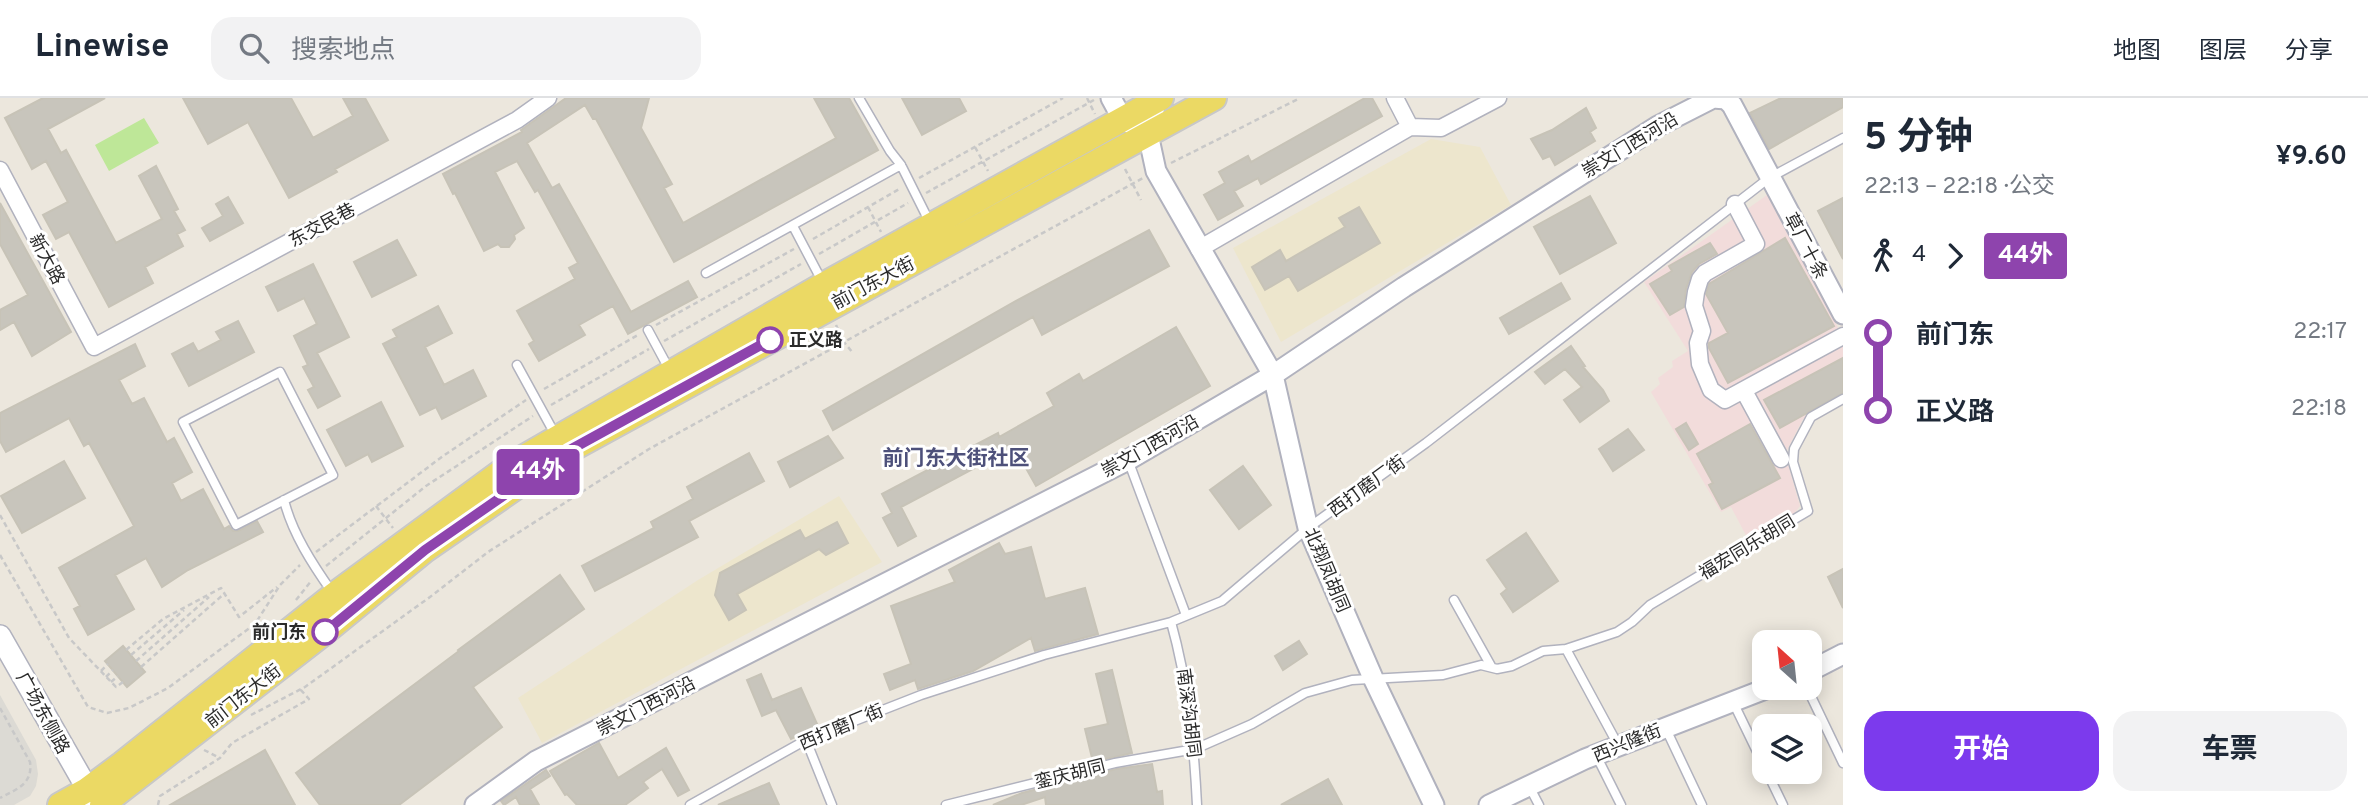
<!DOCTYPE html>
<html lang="zh">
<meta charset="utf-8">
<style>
:root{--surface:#fff;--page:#f2f2f3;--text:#1f2937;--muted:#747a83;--line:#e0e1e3;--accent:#7c3aed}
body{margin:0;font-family:Overpass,"Noto Sans SC",sans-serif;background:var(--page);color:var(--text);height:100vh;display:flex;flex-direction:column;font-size:26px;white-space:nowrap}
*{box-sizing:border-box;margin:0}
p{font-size:23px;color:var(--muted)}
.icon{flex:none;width:38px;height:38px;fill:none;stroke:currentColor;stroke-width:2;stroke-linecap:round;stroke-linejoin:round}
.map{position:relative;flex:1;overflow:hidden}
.side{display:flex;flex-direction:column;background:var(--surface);width:525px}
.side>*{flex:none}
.badge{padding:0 14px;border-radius:5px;font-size:24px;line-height:46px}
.needle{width:46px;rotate:333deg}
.fabs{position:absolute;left:1752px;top:532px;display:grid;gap:14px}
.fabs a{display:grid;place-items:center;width:70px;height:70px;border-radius:14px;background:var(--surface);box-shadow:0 4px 18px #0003;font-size:35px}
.map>.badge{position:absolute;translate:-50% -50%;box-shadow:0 0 0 4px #fff}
.legs{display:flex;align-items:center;gap:10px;height:77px;padding:0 21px;font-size:23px}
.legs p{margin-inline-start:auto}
.headline{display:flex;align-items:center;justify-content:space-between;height:119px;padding:0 21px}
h1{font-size:38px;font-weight:700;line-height:52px}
.action{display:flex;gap:14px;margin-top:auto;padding:14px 21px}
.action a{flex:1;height:80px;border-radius:21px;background:var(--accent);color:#fff;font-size:28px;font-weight:700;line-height:80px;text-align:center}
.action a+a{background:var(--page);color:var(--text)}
ul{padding:0 21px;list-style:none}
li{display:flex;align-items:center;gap:24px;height:77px;font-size:26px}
li i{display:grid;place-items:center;width:10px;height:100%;margin:0 9px;background:currentColor}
li i::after{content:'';width:18px;height:18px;margin:-9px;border:5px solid;border-radius:50%;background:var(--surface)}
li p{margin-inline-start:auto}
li:first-child i{background:linear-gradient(#0000 50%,currentColor 0)}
li:last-child i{background:linear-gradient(currentColor 50%,#0000 0)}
header{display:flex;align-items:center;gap:42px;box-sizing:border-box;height:98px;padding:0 35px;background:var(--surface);border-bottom:2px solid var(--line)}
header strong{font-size:33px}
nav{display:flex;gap:38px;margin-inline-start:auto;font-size:24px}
.search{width:490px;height:63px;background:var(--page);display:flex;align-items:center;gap:18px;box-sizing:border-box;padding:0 24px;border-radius:21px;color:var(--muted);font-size:26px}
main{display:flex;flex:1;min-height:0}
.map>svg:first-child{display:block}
.education{fill:#ede6cd}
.medical{fill:#f2dcdb}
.pitch{fill:#bee798}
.plaza{fill:#dcdad4}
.building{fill:#c8c5bc;stroke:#c7c3b7;stroke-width:2}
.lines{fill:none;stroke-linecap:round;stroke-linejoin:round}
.service-casing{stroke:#b1b2be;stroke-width:11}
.minor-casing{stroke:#b1b2be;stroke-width:19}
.tertiary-casing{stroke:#b1b2be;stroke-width:23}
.secondary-casing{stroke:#b1b2be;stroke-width:24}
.primary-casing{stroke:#c8c8c8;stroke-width:28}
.path{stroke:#c8c8c8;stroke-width:2.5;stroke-dasharray:5 3.5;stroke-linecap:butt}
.service{stroke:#fff;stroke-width:8}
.minor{stroke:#fff;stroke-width:16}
.tertiary{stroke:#fff;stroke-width:19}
.secondary{stroke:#fff;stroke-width:21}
.primary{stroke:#ebd964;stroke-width:24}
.line-1-casing{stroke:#fff;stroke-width:16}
.line-1{stroke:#8e44ad;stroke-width:10}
.stop-1-dot{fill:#fff;stroke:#8e44ad;stroke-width:3.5}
.labels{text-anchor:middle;stroke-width:6;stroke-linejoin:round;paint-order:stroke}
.street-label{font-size:18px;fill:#2b2b2b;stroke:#fff}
.stop-label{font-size:18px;font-weight:bold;fill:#2b2b2b;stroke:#fff;text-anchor:start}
.quarter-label{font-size:21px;font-weight:bold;fill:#4d507a;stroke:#fff}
</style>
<header>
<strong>Linewise</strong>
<div class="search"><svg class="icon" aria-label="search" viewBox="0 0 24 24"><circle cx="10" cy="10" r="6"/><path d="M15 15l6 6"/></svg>搜索地点</div>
<nav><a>地图</a><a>图层</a><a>分享</a></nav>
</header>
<main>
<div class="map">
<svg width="1843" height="707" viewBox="0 0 1843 707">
<rect width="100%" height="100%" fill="#ece7dd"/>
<!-- education -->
<path class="education" d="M 1431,41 L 1480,49 L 1511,107 L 1281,244 L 1233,150 Z
M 839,398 L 882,464 L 542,645 L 518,600 L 698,482 Z"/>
<!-- medical -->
<path class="medical" d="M 1767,97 L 1843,239 L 1843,299 L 1803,321 L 1785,356 L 1800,408 L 1792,418 L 1749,443 L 1731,409 L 1721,414 L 1651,294 L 1660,286 L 1658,280 L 1673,269 L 1672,263 L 1688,253 L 1644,184 Z"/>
<!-- pitch -->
<path class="pitch" d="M 144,20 L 159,45 L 109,73 L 95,47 Z"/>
<!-- plaza -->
<path class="plaza" d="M 0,597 L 36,662 L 38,676 L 36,688 L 30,698 L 14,707 L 0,707 Z"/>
<!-- building -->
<path class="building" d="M 43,0 L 105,0 L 48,31 L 61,55 L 66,52 L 116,145 L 162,121 L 139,78 L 156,68 L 178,111 L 174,113 L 185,132 L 177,136 L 183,148 L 145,169 L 153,185 L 109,209 L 69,134 L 56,141 L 43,117 L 68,104 L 46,63 L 32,71 L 5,20 Z
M 183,0 L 291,0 L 313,40 L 353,18 L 343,0 L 365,0 L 388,42 L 335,71 L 337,74 L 289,100 L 248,24 L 208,46 Z
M 566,0 L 649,0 L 641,30 L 672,86 L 664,90 L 683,125 L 836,40 L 814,0 L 849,0 L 878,52 L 674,164 L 596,21 L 593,21 L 585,7 L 527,45 L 552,90 L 559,86 L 631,214 L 688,183 L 697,199 L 628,236 L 613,208 L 579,227 L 585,237 L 539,263 L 529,246 L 534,243 L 517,213 L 575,181 L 569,170 L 578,165 L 538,92 L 535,94 L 517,63 L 495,74 L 524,130 L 514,137 L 515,141 L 509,149 L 501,149 L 498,146 L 484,153 L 455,95 L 453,96 L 443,76 L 522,34 L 521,32 Z
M 902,0 L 959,0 L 966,13 L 922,37 Z
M 1365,0 L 1372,0 L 1382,18 L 1261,86 L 1258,80 L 1234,93 L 1243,108 L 1218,122 L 1204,97 L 1225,85 L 1219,74 L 1248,58 L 1251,64 Z
M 1781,0 L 1843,0 L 1843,9 L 1769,51 L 1750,15 Z
M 1586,10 L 1596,30 L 1590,34 L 1595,43 L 1555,67 L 1550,58 L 1543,61 L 1531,41 L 1552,32 Z
M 1590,98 L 1616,145 L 1560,176 L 1534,129 Z
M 228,99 L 243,125 L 210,143 L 202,130 L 223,118 L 216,106 Z
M 1843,100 L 1843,161 L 1818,113 Z
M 0,105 L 71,234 L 32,258 L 14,224 L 0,232 L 0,212 L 28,197 L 0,146 Z
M 1359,109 L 1380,145 L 1298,193 L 1289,178 L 1265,192 L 1252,169 L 1280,152 L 1286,163 L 1345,129 L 1339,120 Z
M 1149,132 L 1169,168 L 1042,237 L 1033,219 L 833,332 L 823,313 L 1016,203 Z
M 1785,140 L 1834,228 L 1728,285 L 1709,250 L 1709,245 L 1728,235 L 1706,196 L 1709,186 Z
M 397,142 L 416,177 L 372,199 L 354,164 Z
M 1710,145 L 1717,156 L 1699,166 L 1692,174 L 1686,191 L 1684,209 L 1670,217 L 1650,186 L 1672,173 L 1669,168 Z
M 313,166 L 349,239 L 317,255 L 340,298 L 318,310 L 308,292 L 314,289 L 303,269 L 308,267 L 294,238 L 317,226 L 304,200 L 278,213 L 266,189 Z
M 1561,185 L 1570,201 L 1509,236 L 1500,220 Z
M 438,208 L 452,235 L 425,249 L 444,287 L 473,272 L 486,298 L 442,321 L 436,309 L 420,317 L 383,246 L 397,239 L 393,232 Z
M 238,223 L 254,254 L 189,288 L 172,256 L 193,245 L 198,254 L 221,242 L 216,234 Z
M 1176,229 L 1210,288 L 1036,388 L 1014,349 L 901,409 L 916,438 L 898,448 L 883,420 L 892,415 L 882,396 L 998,335 L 999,339 L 1054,308 L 1047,295 L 1079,276 L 1083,283 Z
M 135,246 L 145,268 L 119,282 L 132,306 L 144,300 L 167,344 L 174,340 L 192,374 L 172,385 L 181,403 L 203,391 L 224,431 L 229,428 L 233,433 L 238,433 L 257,423 L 263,434 L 188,472 L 162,489 L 146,460 L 115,477 L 134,511 L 88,537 L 74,511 L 80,508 L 59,470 L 134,428 L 89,345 L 84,348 L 69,320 L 6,354 L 0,343 L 0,315 Z
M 1571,248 L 1585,268 L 1583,269 L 1603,292 L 1609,303 L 1580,324 L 1564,302 L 1582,289 L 1565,271 L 1545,286 L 1535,274 Z
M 1843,260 L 1843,295 L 1780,330 L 1764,302 Z
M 381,304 L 403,348 L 372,364 L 368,356 L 346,368 L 327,332 Z
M 1686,325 L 1698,346 L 1689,352 L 1676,331 Z
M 1750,326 L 1780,380 L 1722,411 L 1709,387 L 1713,385 L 1697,356 Z
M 1628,331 L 1644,352 L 1613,373 L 1599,351 Z
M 828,338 L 843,360 L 790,389 L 778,364 Z
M 749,355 L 764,383 L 689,423 L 698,439 L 595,493 L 582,468 L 654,430 L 651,424 L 693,401 L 687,389 Z
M 64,363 L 85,400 L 22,435 L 1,398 Z
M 1243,368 L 1271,407 L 1239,431 L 1210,392 Z
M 837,424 L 848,445 L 826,457 L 819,451 L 737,496 L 746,512 L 729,522 L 715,497 L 720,475 L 800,432 L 805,441 Z
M 1526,435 L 1558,483 L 1513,514 L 1501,496 L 1507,491 L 1487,462 Z
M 999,445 L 1005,456 L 1031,449 L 1045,501 L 1085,490 L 1098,536 L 1035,553 L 1031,540 L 973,573 L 918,591 L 915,582 L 890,592 L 884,576 L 911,566 L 891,508 L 955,484 L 949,472 Z
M 1843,471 L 1843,510 L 1828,479 Z
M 560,477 L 584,511 L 473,589 L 502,629 L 399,707 L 320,707 L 296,675 L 459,553 L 458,552 Z
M 1299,543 L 1307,556 L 1283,572 L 1275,558 Z
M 123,548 L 145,574 L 127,589 L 105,563 Z
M 1112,572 L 1132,655 L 1093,664 L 1085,631 L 1108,626 L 1096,576 Z
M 761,576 L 772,602 L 801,590 L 818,628 L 791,641 L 776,612 L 762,618 L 747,582 Z
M 599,645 L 618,680 L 666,650 L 689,692 L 678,698 L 662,671 L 643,684 L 648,690 L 625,707 L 577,707 L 567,696 L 565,697 L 550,673 Z
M 265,652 L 295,707 L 170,707 Z
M 1152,666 L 1157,694 L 1162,693 L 1163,707 L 1046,707 L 1045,699 L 1021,707 L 993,707 L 1022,695 L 1116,671 Z
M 546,672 L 550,678 L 530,691 L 539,707 L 520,707 L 516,699 L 504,707 L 501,703 Z
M 1328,681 L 1342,707 L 1281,707 Z
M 769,685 L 779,707 L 718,707 Z"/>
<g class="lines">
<!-- service casing -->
<g class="service-casing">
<path id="service" d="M 859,0 L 890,53 L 901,67
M 793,128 L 823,185
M 706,175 L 901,67 L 930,125
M 648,232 L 669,271
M 517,267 L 556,338
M 280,274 L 333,377 L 236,427 L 183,324 Z
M 1128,362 L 1186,517
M 284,402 C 292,435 313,467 332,494
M 1454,502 L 1491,568
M 1171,524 C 1188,585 1194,645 1197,707
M 1566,551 L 1618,647
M 1807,590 L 1843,665
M 1733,604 L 1764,668
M 1665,629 L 1702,707
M 806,642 L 832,707
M 1596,657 L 1621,707
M 1767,674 L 1783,707
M 1529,688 L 1539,707
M 690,707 L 806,642 L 921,597 L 1044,557 L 1171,524 L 1222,503 L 1308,430 L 1426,345 L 1769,80 L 1843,40
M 946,707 L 1115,665 L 1195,651 L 1252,626 L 1305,595 L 1352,582 L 1443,577 L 1481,567 L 1497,571 L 1512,568 L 1543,553 L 1566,551 L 1617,534 L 1632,524 L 1650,507 L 1808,413 L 1793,364 L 1794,351 L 1811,319 L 1843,301"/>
</g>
<!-- minor casing -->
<g class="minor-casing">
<path id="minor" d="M 1395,0 L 1410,29 L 1441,30 L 1498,0
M 0,72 L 94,249 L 517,22 L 548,0
M 1735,106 L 1756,146 L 1705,175 L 1700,181 L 1696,194 L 1694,208 L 1702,233 L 1698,245 L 1700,266 L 1711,292 L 1725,302 L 1843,238
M 1199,151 L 1410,29
M 1744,293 L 1781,361"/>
</g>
<!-- tertiary casing -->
<g class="tertiary-casing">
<path id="tertiary" d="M 1111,0 L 1123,22 L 1135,28
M 1157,0 L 1148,36 L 1156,73 L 1273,277 L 1308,430 L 1373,580 L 1434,707
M 1810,573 L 1843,556
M 475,707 L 536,663 L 1128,362 L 1273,277 L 1404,189 L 1658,28 L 1713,0 L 1726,1 L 1732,7 L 1843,216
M 1489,707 L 1585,661 L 1768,590"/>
</g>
<!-- secondary casing -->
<g class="secondary-casing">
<path id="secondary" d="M 0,538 L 96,706"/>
</g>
<!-- primary casing -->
<g class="primary-casing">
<path id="primary" d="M 60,707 L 87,692 L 122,666 L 334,497 L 512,366 L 818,190 L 1161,0
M 102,707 L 325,534 L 425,452 L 568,353 L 1214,0"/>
</g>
<!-- path -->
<path class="path" d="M 1087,0 L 1095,16
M 975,49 L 988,73
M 1171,65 L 1300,0
M 1125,71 L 1141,102
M 919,80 L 1063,0
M 926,95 L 1094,2
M 868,109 L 881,134
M 813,141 L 901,90
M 819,156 L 908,105
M 656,227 L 794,151
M 836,227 L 843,243 L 853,255
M 664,243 L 801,166
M 544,291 L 638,237
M 551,307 L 649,251
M 376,408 L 393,430
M 0,417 L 69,540 L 116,589 L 123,584
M 316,454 L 443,358 L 526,302
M 0,457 L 88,609 L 107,615 L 129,610 L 168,590 L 255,526 L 280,487 L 300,467
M 326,468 L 426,388 L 533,318
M 296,502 L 312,482
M 126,552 L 163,521 L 221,490 L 239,519 L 277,489
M 131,557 L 184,512
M 136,563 L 209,499
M 141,569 L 225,495
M 101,573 L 108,566
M 106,579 L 113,572
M 111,584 L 118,578
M 0,610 L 30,664 C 33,686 17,691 0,700
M 251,617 L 305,589 L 430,499 L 488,454 L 649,351 L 1143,80
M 204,652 L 220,660
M 158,707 L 160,698 L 220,660 L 232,645 L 309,601 L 300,591"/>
<!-- service -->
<use href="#service" class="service"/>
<!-- minor -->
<use href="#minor" class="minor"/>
<!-- tertiary -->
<use href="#tertiary" class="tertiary"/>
<!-- secondary -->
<use href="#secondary" class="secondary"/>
<!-- primary -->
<use href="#primary" class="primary"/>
</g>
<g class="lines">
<!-- line-1 casing -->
<g class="line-1-casing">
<path id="line-1" d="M 325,534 L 425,452 L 568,353 L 770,242"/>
</g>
<!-- line-1 -->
<use href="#line-1" class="line-1"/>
</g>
<!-- markers -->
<g class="stop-1-dot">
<circle cx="770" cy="242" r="12"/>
<circle cx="325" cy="534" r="12"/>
</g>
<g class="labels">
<!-- street labels -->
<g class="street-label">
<text transform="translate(1630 47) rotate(-31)" y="6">崇文门西河沿</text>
<text transform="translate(322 127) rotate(-28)" y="6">东交民巷</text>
<text transform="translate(1806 148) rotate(62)" y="6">草厂十条</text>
<text transform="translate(47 161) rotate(62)" y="6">新大路</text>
<text transform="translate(873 185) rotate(-28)" y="6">前门东大街</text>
<text transform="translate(1150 348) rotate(-29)" y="6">崇文门西河沿</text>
<text transform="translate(1367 388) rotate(-36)" y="6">西打磨厂街</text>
<text transform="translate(1747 449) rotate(-31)" y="6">福宏同乐胡同</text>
<text transform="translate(1327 472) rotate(67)" y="6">北翔凤胡同</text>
<text transform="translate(243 598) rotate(-38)" y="6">前门东大街</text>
<text transform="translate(646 608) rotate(-27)" y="6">崇文门西河沿</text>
<text transform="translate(43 615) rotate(61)" y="6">广场东侧路</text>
<text transform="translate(1189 615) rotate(83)" y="6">南深沟胡同</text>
<text transform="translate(841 629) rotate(-23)" y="6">西打磨厂街</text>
<text transform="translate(1627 645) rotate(-22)" y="6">西兴隆街</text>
<text transform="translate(1070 676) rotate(-14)" y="6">銮庆胡同</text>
</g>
<!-- stop labels -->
<g class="stop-label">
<text x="789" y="248">正义路</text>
<text x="306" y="540" text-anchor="end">前门东</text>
</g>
<!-- quarter labels -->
<g class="quarter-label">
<text x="956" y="367">前门东大街社区</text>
</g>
</g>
</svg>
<div class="fabs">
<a><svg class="needle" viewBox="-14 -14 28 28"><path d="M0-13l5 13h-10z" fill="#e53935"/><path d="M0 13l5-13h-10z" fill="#747a83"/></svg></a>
<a><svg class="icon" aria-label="layers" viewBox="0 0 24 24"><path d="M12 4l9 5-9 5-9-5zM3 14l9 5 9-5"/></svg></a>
</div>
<b class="badge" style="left:538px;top:374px;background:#8e44ad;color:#fff">44外</b>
</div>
<section class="side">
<div class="headline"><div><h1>5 分钟</h1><p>22:13 – 22:18 · 公交</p></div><b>¥9.60</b></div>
<div class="legs"><svg class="icon" aria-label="walk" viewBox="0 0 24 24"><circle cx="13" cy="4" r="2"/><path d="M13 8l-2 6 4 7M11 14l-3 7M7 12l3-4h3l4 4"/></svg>4<svg class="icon" aria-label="forward" viewBox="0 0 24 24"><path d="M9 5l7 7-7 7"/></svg><b class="badge" style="background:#8e44ad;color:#fff">44外</b></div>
<ul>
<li><i style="color:#8e44ad"></i><b>前门东</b><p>22:17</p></li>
<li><i style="color:#8e44ad"></i><b>正义路</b><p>22:18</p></li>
</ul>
<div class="action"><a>开始</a><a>车票</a></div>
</section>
</main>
